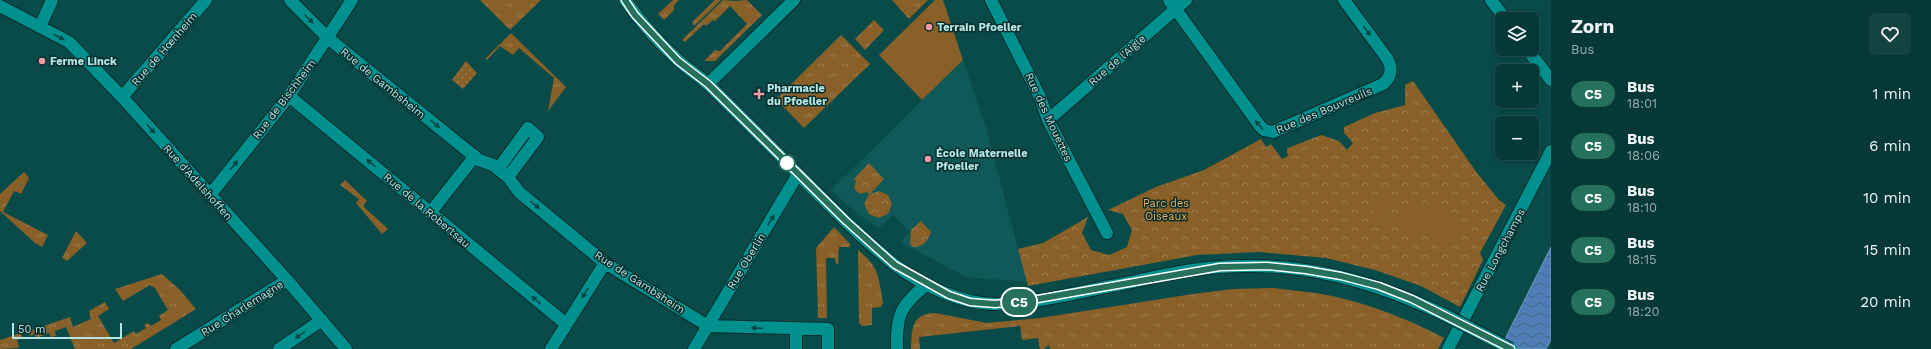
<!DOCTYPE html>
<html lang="fr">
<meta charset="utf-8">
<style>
:root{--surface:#063837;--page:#144342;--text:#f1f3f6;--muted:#98acad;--line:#275252}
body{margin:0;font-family:"Work Sans",sans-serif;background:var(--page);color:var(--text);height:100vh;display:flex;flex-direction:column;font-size:15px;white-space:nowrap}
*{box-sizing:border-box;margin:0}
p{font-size:13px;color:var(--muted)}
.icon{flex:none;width:22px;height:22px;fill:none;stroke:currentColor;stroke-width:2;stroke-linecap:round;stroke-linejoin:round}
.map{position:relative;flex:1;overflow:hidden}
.drawer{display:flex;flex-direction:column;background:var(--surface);width:380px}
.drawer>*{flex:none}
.badge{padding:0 8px;border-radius:13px;font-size:14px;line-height:26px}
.controls{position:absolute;left:1495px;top:12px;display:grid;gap:8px}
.controls a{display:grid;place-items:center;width:44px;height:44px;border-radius:6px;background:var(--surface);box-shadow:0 2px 6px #0003,0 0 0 1px var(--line);font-size:20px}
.scale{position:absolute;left:12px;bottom:10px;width:110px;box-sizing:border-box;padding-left:4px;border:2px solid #b4e6e3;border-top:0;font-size:11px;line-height:14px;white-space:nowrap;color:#b4e6e3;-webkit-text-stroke:3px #082d2d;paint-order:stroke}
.map>.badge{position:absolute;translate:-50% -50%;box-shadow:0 0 0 2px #fff}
.round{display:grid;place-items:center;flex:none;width:42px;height:42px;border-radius:6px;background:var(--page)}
.headline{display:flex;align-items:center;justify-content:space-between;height:68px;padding:0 20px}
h1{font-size:19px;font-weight:700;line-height:30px}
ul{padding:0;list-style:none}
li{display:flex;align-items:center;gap:12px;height:52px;padding:0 20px}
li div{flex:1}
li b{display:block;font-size:15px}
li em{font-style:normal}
li .badge{min-width:44px;font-weight:700;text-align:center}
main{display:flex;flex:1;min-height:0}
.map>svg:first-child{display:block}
.built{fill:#0f5958}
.grass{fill:url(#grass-tufts)}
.park{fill:url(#park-crowns)}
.garden{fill:url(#garden-dots)}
.pitch{fill:#886028}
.water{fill:url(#water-waves);stroke:#6d9dc3}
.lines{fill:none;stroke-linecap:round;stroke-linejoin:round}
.street-casing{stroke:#082d2d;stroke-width:14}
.street{stroke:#00908e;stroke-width:12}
.street-bridge-casing{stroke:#082d2d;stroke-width:14;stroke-linecap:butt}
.street-bridge{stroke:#00908e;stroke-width:12}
.oneway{fill:#064645}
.line-casing{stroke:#fff;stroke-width:9}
.line{stroke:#25715c;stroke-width:6}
.poi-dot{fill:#f49aa4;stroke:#082d2d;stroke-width:1.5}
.stop-dot{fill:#fff;stroke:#25715c;stroke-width:2}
.labels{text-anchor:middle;stroke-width:3;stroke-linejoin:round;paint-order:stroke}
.poi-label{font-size:11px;font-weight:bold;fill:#b4e6e3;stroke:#082d2d;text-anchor:start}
.street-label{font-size:11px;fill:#b4e6e3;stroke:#082d2d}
.park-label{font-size:11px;fill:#f1b056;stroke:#082d2d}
</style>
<main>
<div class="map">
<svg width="1551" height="349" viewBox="0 0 1551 349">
<defs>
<pattern id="grass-tufts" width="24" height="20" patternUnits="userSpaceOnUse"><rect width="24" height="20" fill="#886028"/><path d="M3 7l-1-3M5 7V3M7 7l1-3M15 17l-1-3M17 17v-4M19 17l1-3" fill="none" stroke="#9b7e51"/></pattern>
<pattern id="park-crowns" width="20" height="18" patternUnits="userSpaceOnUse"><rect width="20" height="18" fill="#886028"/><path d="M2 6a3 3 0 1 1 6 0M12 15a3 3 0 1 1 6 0" fill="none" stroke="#9b7e51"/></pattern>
<pattern id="garden-dots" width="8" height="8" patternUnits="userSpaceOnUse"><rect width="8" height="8" fill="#886028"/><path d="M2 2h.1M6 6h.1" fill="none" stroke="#9b7e51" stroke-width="1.8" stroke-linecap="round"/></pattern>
<pattern id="water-waves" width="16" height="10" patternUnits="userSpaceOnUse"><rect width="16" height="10" fill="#4e7eb5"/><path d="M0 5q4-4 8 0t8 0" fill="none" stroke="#446788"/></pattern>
</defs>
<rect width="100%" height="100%" fill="#084b49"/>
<!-- built -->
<path class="built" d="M 963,60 L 986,128 L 1027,282 L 966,277 L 900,242 L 910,232 L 893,215 L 879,228 L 859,215 L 831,190 Z"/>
<!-- grass -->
<path class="grass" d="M 480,0 L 541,0 L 510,30 Z
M 673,0 L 679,0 L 674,5 L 674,10 L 664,20 L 658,14 Z
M 715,0 L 721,0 L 694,26 L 692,22 Z
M 723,0 L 737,1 L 747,0 L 762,15 L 715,61 L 704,61 L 715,50 L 720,51 L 747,24 L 730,6 L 715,21 L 713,20 L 706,26 L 704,24 L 685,42 L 682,40 Z
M 892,0 L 928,0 L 909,19 Z
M 874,20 L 884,30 L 865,50 L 855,39 Z
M 511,33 L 566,87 L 548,111 L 554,78 L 519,48 L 513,55 L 500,46 L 487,60 L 485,59 Z
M 841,35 L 870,64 L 804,128 L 776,99 Z
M 24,172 L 29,178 L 21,194 L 14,191 L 3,212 L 48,235 L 42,247 L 35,243 L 0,211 L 0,194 Z
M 345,180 L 367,201 L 363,206 L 388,229 L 382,234 L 356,203 L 359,199 L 340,185 Z
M 834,227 L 850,244 L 850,247 L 839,247 L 838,264 L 836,264 L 835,258 L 826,258 L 827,318 L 818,318 L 816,248 Z
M 76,231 L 87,243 L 67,261 L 62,258 Z
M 858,250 C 880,268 878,276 883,302 L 881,307 L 872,308 L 872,325 L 862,326 L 859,323 Z
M 162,274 L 180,290 L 196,309 L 131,349 L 75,349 L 66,327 L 55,331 L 56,336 L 51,337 L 49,333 L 36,338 L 35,334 L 31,336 L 29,331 L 70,317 L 73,327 L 91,319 L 89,311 L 105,302 L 109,309 L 98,316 L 114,343 L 134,331 L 136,334 L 146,328 L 144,325 L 148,323 L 151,326 L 161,320 L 159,316 L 168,310 L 155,288 L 150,285 L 123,301 L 115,289 Z
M 1273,288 C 1287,290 1301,291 1316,293 C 1359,300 1405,317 1444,338 L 1438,349 L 1050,349 L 1049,345 L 1044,349 L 1040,349 L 1038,338 L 1022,340 L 1020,326 L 919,337 L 920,349 L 911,349 C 912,329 911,314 935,313 L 987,323 L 1040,318 L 1193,294 L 1233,289 Z
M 21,333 L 23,338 L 17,340 L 19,348 L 0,349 L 0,340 Z"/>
<!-- park -->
<path class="park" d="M 1413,81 L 1477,173 L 1499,200 L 1506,205 L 1480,253 L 1483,260 L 1460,307 L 1421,286 L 1375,270 L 1326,258 L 1259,252 L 1197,255 L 1028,286 L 1018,249 L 1043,243 L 1088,217 L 1082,233 L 1091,250 L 1109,255 L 1127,247 L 1132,230 L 1123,214 L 1108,210 L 1156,187 L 1204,170 L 1261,139 L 1266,147 L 1271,144 L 1282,159 L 1288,156 L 1287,151 L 1288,148 L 1321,135 L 1339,141 L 1347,150 L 1353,143 L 1344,133 L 1344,127 L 1375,113 L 1405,105 L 1405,85 Z
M 869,163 L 884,179 L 870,194 L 879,191 L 888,195 L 892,204 L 888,214 L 878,218 L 869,214 L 864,204 L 869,194 L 867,192 L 860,194 L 854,189 L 856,181 L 854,179 Z
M 921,221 L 931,232 C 928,241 923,247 913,247 L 910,244 L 911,230 Z"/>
<!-- garden -->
<path class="garden" d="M 466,61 L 477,73 L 463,89 L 452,80 Z"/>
<!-- pitch -->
<path class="pitch" d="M 935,0 L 943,0 L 963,60 L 922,100 L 879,55 Z
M 1375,195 L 1391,197 L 1388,222 L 1372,220 Z
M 1410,198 L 1463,218 L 1453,246 L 1399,226 Z"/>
<!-- water -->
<path class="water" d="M 1551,247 L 1551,340 L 1546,349 L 1500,349 Z"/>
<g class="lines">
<!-- street casing -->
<g class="street-casing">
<path id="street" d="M 290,0 L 328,38 L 479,160 L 493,165 L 508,177 L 519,192 L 605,263 L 708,326 L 828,329 L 828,349
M 625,0 C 640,21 659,43 679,61 C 689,70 702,78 712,88 C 741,117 771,146 800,176 C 830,206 861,238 894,264 C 921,285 961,304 995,304 C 1035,304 1078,292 1117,285 C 1151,278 1186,269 1221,267 C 1303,261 1374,281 1447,316
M 991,0 L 1040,97 L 1048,120 L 1107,233
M 1169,0 L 1260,126 L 1264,130 L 1273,132 L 1383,84 C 1392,76 1393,67 1386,57 L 1344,0
M 1491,0 L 1505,19
M 0,6 L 69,42 L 122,97 L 287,280 L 346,349
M 40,27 L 52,0
M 1527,49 L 1551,80
M 708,84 L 794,0
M 289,96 L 566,324
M 122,97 L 206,0
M 1048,120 L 1186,0
M 498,169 L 528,128 L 538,137 L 508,177
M 210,195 L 289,96 L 352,0
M 430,213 L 475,156
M 796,329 L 796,349
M 176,349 L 287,280
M 279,349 L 322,320
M 551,349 L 605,263
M 694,349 L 798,174
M 897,349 C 896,315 900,306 927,284
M 1448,349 L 1551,151"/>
</g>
<!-- street -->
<use href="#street" class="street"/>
<!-- street-bridge casing -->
<g class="street-bridge-casing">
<path id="street-bridge" d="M 1447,316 L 1511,349"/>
</g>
<!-- street-bridge -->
<use href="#street-bridge" class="street-bridge"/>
</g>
<!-- one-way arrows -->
<defs><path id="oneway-solid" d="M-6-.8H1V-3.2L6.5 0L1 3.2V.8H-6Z"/></defs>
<g class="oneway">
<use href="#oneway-solid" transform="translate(309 19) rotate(46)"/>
<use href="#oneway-solid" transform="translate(1367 31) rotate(53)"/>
<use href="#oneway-solid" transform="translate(59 37) rotate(28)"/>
<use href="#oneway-solid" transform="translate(435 124) rotate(39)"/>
<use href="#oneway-solid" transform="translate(1259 125) rotate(-130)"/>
<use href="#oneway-solid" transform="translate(151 129) rotate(48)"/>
<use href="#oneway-solid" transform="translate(371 163) rotate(-140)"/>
<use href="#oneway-solid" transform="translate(234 165) rotate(-52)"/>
<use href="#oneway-solid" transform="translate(535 205) rotate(39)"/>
<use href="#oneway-solid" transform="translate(771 220) rotate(-59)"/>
<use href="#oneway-solid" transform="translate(585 293) rotate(122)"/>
<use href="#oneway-solid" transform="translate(536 300) rotate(-140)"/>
<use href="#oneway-solid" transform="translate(757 328) rotate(-178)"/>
<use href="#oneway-solid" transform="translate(300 335) rotate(146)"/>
</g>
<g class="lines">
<!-- line casing -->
<g class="line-casing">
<path id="line" d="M 625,0 L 635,15 L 678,61 L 708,84 L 846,221 L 895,265 L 949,295 L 970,302 L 995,304 L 1032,300 L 1220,267 L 1267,266 L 1306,270 L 1341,276 L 1379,286 L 1412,299 L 1511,349"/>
</g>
<!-- line -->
<use href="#line" class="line"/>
</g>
<!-- markers -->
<g class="poi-dot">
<circle cx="929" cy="27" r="4"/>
<circle cx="42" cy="61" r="4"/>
<path d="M757 88h4v4h4v4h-4v4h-4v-4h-4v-4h4z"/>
<circle cx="928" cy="159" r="4"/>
</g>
<circle class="stop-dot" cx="787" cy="163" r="8"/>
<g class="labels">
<!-- poi labels -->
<g class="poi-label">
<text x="937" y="31">Terrain Pfoeller</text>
<text x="50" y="65">Ferme Linck</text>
<text x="767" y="92">Pharmacie<tspan x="767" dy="13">du Pfoeller</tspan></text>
<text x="936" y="157">École Maternelle<tspan x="936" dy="13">Pfoeller</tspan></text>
</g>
<!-- street labels -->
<g class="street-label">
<text transform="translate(164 49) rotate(-49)" y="4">Rue de Hœnheim</text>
<text transform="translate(1117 60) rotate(-41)" y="4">Rue de l'Aigle</text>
<text transform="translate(383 83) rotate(39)" y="4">Rue de Gambsheim</text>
<text transform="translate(284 99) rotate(-53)" y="4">Rue de Bischheim</text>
<text transform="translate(1324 110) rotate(-23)" y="4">Rue des Bouvreuils</text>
<text transform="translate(1049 117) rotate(65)" y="4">Rue des Mouettes</text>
<text transform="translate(198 182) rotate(48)" y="4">Rue d'Adelshoffen</text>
<text transform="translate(427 210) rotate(40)" y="4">Rue de la Robertsau</text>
<text transform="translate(1500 250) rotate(-62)" y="4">Rue Longchamps</text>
<text transform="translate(746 261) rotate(-59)" y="4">Rue Oberlin</text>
<text transform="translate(640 282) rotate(33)" y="4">Rue de Gambsheim</text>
<text transform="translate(242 308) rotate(-32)" y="4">Rue Charlemagne</text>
</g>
<!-- park labels -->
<g class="park-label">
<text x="1166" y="207">Parc des<tspan x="1166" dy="13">Oiseaux</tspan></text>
</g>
</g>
</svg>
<div class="controls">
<a><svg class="icon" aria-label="layers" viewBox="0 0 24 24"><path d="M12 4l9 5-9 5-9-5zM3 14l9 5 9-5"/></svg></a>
<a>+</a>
<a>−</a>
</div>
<div class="scale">50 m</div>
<b class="badge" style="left:1019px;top:302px;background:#25715c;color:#fff">C5</b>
</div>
<section class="drawer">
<div class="headline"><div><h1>Zorn</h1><p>Bus</p></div><a class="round"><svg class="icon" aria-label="heart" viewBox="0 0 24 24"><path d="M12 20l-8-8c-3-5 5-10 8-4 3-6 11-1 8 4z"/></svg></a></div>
<ul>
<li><span class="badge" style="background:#25715c;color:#fff">C5</span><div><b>Bus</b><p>18:01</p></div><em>1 min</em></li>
<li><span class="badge" style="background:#25715c;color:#fff">C5</span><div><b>Bus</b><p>18:06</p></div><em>6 min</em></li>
<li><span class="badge" style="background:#25715c;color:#fff">C5</span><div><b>Bus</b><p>18:10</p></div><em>10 min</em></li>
<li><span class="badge" style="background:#25715c;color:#fff">C5</span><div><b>Bus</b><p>18:15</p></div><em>15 min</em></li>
<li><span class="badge" style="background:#25715c;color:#fff">C5</span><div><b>Bus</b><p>18:20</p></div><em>20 min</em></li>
</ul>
</section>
</main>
